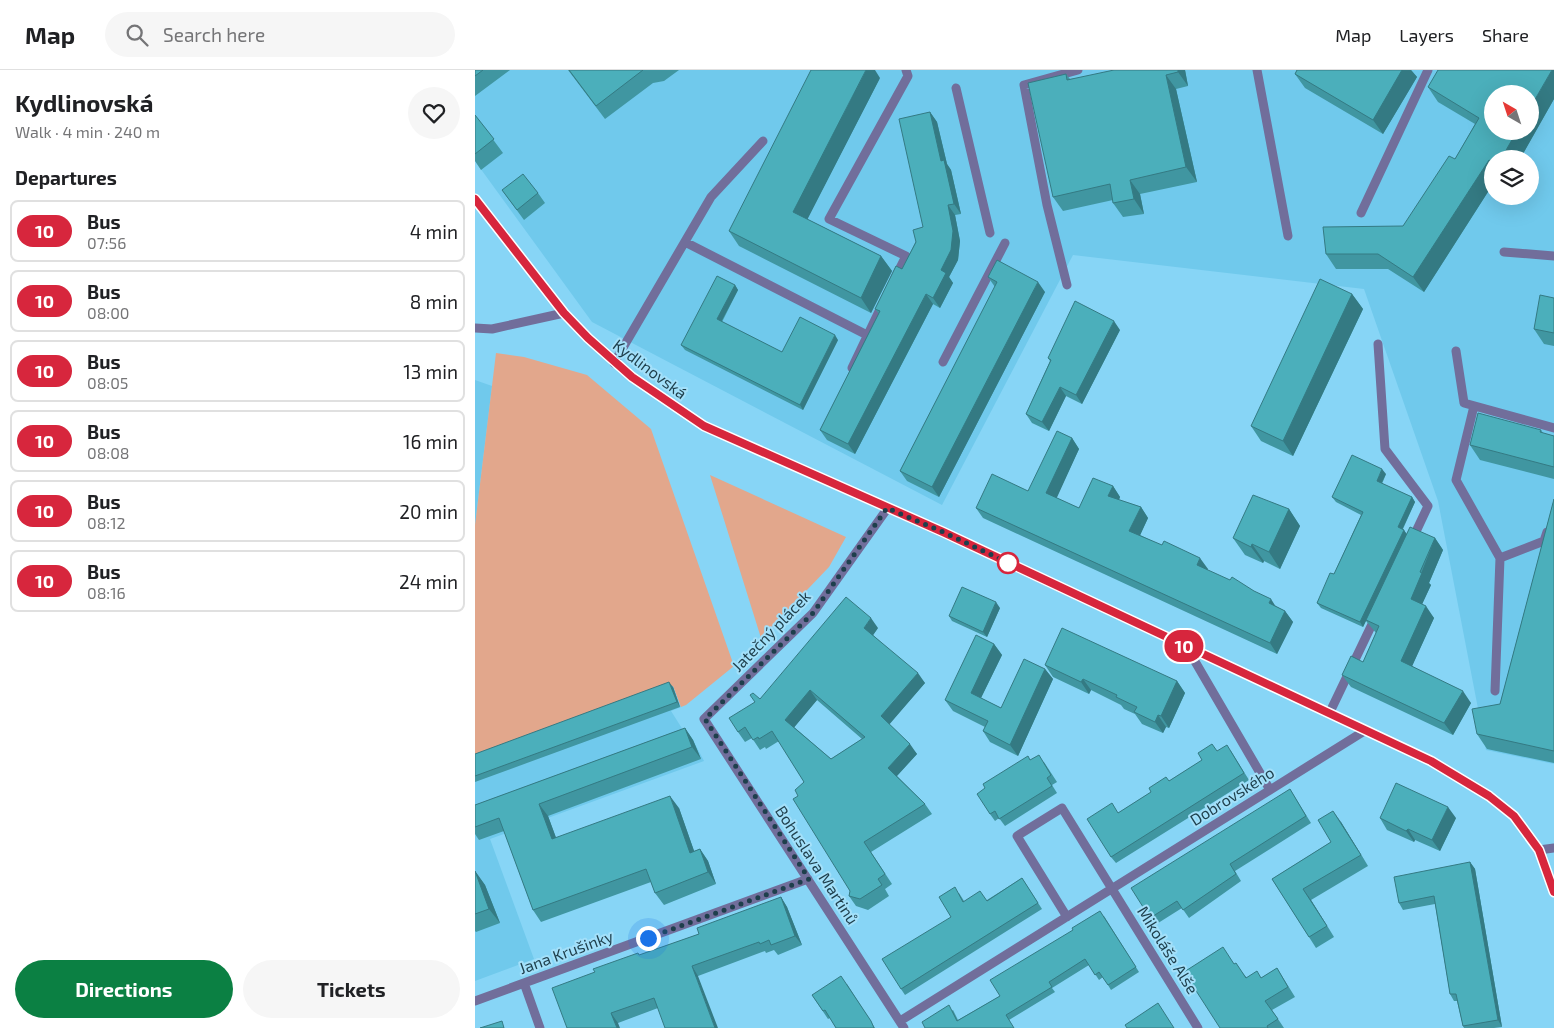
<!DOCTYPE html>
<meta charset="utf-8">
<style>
:root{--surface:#fff;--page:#f6f6f6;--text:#202124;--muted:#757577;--line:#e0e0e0;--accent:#0b8043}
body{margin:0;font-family:"Exo 2",sans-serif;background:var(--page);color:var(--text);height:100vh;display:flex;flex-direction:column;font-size:19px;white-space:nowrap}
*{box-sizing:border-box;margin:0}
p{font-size:16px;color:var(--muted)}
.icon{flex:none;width:28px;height:28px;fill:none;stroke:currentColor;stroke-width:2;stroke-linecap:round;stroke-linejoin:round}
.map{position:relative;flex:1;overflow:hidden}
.sheet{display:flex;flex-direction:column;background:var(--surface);width:475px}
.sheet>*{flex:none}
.badge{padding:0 10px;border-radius:16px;font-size:18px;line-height:32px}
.needle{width:32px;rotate:321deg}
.controls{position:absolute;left:1009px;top:15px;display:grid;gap:10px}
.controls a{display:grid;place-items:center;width:55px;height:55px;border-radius:50%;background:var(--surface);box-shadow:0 5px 20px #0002;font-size:25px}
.you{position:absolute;width:25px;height:25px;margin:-12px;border:4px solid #fff;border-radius:50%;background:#1a73e8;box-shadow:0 0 0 8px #1a73e833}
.map>.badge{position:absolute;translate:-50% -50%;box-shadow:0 0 0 2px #fff}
h2{padding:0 15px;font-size:19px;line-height:45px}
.round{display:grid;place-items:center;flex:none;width:52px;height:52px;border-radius:26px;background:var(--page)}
.head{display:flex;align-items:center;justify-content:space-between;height:85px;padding:0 15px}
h1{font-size:24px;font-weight:700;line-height:38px}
.button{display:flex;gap:10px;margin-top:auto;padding:10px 15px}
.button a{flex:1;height:58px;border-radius:30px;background:var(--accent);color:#fff;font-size:20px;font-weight:700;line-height:58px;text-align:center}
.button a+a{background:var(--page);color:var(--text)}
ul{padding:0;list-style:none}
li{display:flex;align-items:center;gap:15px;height:62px;margin:0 10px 8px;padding:0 5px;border:2px solid var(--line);border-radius:8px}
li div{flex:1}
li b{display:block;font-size:19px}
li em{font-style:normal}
li .badge{min-width:55px;font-weight:700;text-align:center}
header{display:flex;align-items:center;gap:30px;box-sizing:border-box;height:70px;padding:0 25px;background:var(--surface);border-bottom:1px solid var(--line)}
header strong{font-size:24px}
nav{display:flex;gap:28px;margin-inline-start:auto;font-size:18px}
.search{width:350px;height:45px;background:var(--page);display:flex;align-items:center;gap:12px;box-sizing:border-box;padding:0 18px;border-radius:28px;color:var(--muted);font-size:19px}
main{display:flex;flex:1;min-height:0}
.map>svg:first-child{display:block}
.built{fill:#70c9ec;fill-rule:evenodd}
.green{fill:#e2a78c}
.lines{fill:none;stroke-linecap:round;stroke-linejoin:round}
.minor{stroke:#716e9b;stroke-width:9}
.wall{fill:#4096a1;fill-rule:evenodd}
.shaded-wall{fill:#347a83}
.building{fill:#4bafbb;stroke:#347a83;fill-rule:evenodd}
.line-casing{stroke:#fff;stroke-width:11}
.line{stroke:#d7263d;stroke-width:8}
.walk{stroke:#1e3f4c;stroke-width:5;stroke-dasharray:0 9}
.stop-dot{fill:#fff;stroke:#d7263d;stroke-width:2.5}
.labels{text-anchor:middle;stroke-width:4;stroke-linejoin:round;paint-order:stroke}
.street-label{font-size:16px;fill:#1e3f4c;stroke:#a3e0fa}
</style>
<header>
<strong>Map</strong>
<div class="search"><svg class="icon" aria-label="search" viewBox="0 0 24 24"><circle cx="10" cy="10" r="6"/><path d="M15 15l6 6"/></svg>Search here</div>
<nav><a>Map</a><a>Layers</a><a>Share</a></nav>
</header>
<main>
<section class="sheet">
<div class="head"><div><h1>Kydlinovská</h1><p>Walk · 4 min · 240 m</p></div><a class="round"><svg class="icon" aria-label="heart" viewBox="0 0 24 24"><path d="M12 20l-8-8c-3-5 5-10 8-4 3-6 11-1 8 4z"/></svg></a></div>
<h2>Departures</h2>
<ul>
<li><span class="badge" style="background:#d7263d;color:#fff">10</span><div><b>Bus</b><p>07:56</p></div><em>4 min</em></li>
<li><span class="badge" style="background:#d7263d;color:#fff">10</span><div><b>Bus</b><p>08:00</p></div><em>8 min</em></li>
<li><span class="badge" style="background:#d7263d;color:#fff">10</span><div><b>Bus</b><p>08:05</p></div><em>13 min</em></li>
<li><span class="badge" style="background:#d7263d;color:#fff">10</span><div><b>Bus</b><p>08:08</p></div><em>16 min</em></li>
<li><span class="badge" style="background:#d7263d;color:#fff">10</span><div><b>Bus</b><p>08:12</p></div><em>20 min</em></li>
<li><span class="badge" style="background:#d7263d;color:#fff">10</span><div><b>Bus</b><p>08:16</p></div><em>24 min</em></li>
</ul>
<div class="button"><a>Directions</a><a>Tickets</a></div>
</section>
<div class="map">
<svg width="1079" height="958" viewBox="0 0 1079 958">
<rect width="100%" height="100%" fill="#87d5f6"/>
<!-- built -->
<path class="built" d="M 0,0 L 1079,0 L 1079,694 L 1011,680 L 963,431 L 889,219 L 598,185 L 467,435 L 117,252 L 0,91 ZM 1018,24 L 1055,24 L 1055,61 L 1018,61 ZM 1018,89 L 1055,89 L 1055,126 L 1018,126 Z
M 0,310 L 17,316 L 0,455 Z
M 198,616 L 206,637 L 196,641 L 215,671 L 218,670 L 229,691 L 15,769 L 59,889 L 0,911 L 0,687 Z"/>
<!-- green -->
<path class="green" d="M 21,283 L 49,287 L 112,305 L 176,359 L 259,596 L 211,635 L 206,637 L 198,616 L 0,687 L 0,455 Z
M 235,405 L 371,467 L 354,497 L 286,568 Z"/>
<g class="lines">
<!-- minor -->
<path class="minor" d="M 782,0 L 813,166
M 481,18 L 515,163
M 0,129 L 89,243 L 113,268 L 157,307 L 229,356 L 468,463 L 956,691 L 1014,726 L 1039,746 L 1064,780 L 1079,822
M 886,143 L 953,0
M 210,172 L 392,265
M 1029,182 L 1079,186
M 420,208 L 431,186 L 354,149 L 433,6 L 431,0
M 592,215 L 572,135 L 549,15 L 603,0
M 0,258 L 17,259 L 89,243
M 903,274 L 910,379 L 953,436 L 937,470
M 981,281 L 989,333 L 1079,358
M 468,292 L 530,173
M 139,293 L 236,127 L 288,71
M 377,298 L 408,233
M 999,336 L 981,410 L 1025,488 L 1020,621
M 412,439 L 338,543 L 229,649 L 429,958
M 1025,488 L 1069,471 L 1072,462
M 711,576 L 795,720
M 854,644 L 900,548
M 1064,780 L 1079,778
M 592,847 L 542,766 L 587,738 L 723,958
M 49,913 L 65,958
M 0,931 L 333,809
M 425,951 L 891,660"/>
</g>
<!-- wall -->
<path class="wall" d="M 0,0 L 35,0 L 0,26 Z
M 93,0 L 204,0 L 189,11 L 178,13 L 130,49 Z
M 710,0 L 713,16 L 701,19 L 722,112 L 665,124 L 669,144 L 648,147 L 638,133 L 638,130 L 588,141 L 578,127 L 591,4 L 595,9 Z
M 822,0 L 936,0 L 942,7 L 908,64 L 830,18 L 820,4 Z
M 405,8 L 332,149 L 406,186 L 417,201 L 396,243 L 264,176 L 254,161 Z
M 953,17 L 1079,29 L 1045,89 L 1018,89 L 1018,114 L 949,222 L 913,199 L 861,199 L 851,184 L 928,156 L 980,89 L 1000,54 L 963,32 Z
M 455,42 L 462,52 L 472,94 L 476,100 L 486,144 L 480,145 L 485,171 L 483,190 L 474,207 L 478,213 L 465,238 L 458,234 L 380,384 L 352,370 L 345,360 L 404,244 L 400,239 L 427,199 L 448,157 Z
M 0,45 L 28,83 L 6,100 L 0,91 Z
M 27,120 L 63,123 L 70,133 L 49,150 Z
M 513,207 L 570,222 L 464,427 L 432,411 L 425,401 L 520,217 Z
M 260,215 L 263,220 L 247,252 L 307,282 L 363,270 L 328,340 L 210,280 L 206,275 Z
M 877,224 L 888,239 L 818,386 L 786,371 L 776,356 Z
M 1079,228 L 1079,276 L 1069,274 L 1059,259 Z
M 645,260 L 607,334 L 591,326 L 574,361 L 557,353 L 551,344 L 575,291 L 573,288 Z
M 1066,360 L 1068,363 L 1079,366 L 1079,409 L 1005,390 L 995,375 Z
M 597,368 L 604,379 L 581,428 L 604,438 L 638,416 L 645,427 L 644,430 L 666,437 L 673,448 L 665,465 L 733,499 L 732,500 L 810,541 L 818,552 L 802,584 L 508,448 L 501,438 L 553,421 Z
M 911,404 L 907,414 L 937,427 L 940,432 L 928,459 L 932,464 L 960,468 L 968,480 L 954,513 L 956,515 L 947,534 L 959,548 L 937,596 L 996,633 L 978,665 L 876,617 L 867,605 L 888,592 L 901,563 L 891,551 L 888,557 L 846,538 L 842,533 L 859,504 L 886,445 L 861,432 L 857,427 Z
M 1079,429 L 1079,693 L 1012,679 L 1002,664 L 1025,634 Z
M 814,439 L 825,456 L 805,499 L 789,491 L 788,493 L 770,485 L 758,468 Z
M 525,538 L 512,567 L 477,551 L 474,546 Z
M 403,558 L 398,565 L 450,613 L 414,654 L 442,684 L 422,706 L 450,734 L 457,744 L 396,782 L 417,814 L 410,819 L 414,826 L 393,840 L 381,836 L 374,826 L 375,821 L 323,726 L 329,712 L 304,671 L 291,679 L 290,677 L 285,680 L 277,668 L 270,672 L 263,662 L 285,629 ZM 342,630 L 387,669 L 356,689 L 319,657 Z
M 519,574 L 527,585 L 506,628 L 526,638 L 570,599 L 578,609 L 543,686 L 515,672 L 508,661 L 510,657 L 478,641 L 470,630 Z
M 570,595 L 702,611 L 710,623 L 694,658 L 691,657 L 688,663 L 667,654 L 660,644 L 649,639 L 646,635 L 616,620 L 614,624 L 578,607 Z
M 198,617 L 205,637 L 0,712 L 0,684 Z
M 210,658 L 218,670 L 226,689 L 73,746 L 81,768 L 204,738 L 219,781 L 225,779 L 233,791 L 241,814 L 189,835 L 180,823 L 176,812 L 66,852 L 58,840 L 29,761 L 4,770 L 0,764 L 0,735 Z
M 742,681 L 756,681 L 774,710 L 641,793 L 636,787 L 643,743 Z
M 556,690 L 569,692 L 582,712 L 577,715 L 582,723 L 530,756 L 524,748 L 520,751 L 515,744 Z
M 815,719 L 836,753 L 760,801 L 766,811 L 714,848 L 707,838 L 680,855 L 675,848 Z
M 905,748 L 981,748 L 965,781 L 940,770 L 939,772 L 912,760 Z
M 866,752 L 893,796 L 836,830 L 859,867 L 841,878 L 797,809 L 856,772 Z
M 995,792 L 1000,799 L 1027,957 L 1019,958 L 989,958 L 988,956 L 982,931 L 979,931 L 975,924 L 960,834 L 928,840 L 924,833 Z
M 0,801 L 10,815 L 25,853 L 1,862 L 0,861 Z
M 547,808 L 567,839 L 430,925 L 426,919 L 476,847 L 484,823 L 489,831 L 512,830 Z
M 306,827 L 312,837 L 327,875 L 303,885 L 299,880 L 291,883 L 290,881 L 223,906 L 183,938 L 143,953 L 92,958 L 165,885 L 224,864 Z
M 629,846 L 664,902 L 636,920 L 628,907 L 624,910 L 614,895 L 577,918 L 580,922 L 534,950 L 450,958 L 478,940 L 483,950 L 525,926 Z
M 760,894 L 772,908 L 786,908 L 802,898 L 820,927 L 797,940 L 809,958 L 745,958 Z
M 372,914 L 400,958 L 361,958 L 355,948 L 353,949 L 337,925 Z"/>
<!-- shaded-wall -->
<path class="shaded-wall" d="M 391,0 L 400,0 L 405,8 L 329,156 L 318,142 Z
M 703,0 L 710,0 L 713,16 L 703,2 Z
M 927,0 L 936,0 L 942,7 L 908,64 L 898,50 Z
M 1077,0 L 1079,0 L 1079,29 L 1045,89 L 1026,89 L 1042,61 L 1055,61 L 1055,38 Z
M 691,5 L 701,19 L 722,112 L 711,97 Z
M 455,42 L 462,52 L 472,94 L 476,100 L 486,144 L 479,134 L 466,91 Z
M 1014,90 L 1018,95 L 1018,114 L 949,222 L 938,207 Z
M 655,110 L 665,124 L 669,144 L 659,129 Z
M 473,135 L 480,145 L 485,171 L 483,190 L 474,207 L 478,213 L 465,238 L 458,228 L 466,200 Z
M 406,186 L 417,201 L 396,243 L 386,228 Z
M 563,212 L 570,222 L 464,427 L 457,417 Z
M 260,215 L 263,220 L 245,254 L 242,249 Z
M 451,224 L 458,234 L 380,384 L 373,374 Z
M 877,224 L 888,239 L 818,386 L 808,371 Z
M 639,251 L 645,260 L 607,334 L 601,325 Z
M 360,265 L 363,270 L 328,340 L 325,335 Z
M 585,317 L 591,326 L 574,361 L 567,352 Z
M 597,368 L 604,379 L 579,434 L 571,423 Z
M 907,399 L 911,404 L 905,416 L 902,411 Z
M 638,416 L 645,427 L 641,436 L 633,426 Z
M 937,427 L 940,432 L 926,462 L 923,457 Z
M 666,437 L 673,448 L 662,472 L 654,461 Z
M 814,439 L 825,456 L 805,499 L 794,482 Z
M 929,460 L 932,465 L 888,557 L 885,552 Z
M 960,468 L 968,480 L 954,513 L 956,515 L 944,541 L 936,529 Z
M 777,474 L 789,491 L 788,493 L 776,477 Z
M 725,488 L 733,499 L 730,506 L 722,495 Z
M 796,529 L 803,540 L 794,533 Z
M 521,532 L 525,538 L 512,567 L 508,562 Z
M 951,536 L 959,548 L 934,603 L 926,591 Z
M 810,541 L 818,552 L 802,584 L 795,573 Z
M 396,548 L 403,558 L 396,568 L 389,558 Z
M 519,574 L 527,585 L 503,634 L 496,623 Z
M 570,599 L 578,609 L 543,686 L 535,675 Z
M 443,603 L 450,613 L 413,656 L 406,646 Z
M 608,609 L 616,620 L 614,624 L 606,612 Z
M 702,611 L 710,623 L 694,658 L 686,646 Z
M 194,612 L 198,617 L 205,637 L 202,632 Z
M 335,620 L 342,630 L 317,660 L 310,650 Z
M 988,621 L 996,633 L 978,665 L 969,653 Z
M 683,645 L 691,657 L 688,663 L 680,652 Z
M 210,658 L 218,670 L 226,689 L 217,677 Z
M 435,674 L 442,684 L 420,708 L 413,698 Z
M 195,726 L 204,738 L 224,795 L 215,783 Z
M 64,734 L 73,746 L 86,781 L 77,769 Z
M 973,737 L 981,748 L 965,781 L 957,770 Z
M 858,741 L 866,752 L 893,796 Z
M 933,759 L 940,770 L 939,772 L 931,761 Z
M 225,779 L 233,791 L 241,814 L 233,802 Z
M 995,792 L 1000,799 L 1027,957 L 1023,950 Z
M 0,801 L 10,815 L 25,853 L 14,839 Z
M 828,819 L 836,830 L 859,867 L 852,856 Z
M 306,827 L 312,837 L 327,875 L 320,866 Z
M 217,896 L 223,906 L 243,958 L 240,958 Z
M 136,943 L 143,953 L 145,958 L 142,958 Z"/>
<!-- building -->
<path class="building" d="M 0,0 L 8,0 L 0,6 Z
M 94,0 L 168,0 L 121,36 Z
M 336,0 L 391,0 L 318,142 L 406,186 L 386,228 L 254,161 Z
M 639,0 L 703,0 L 703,2 L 691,5 L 711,97 L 655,110 L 659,129 L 638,133 L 635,114 L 578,127 L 553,13 L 591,4 L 592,10 Z
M 822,0 L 927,0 L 898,50 L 820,4 Z
M 963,0 L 1077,0 L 1055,38 L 1055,24 L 1018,24 L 1018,61 L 1042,61 L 1026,89 L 1018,89 L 1018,92 L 1014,90 L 938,207 L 903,184 L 851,184 L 848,157 L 928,156 L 974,86 L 980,89 L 1004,48 L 953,17 Z
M 455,42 L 466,91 L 469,90 L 479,134 L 473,135 L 478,161 L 476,180 L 466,200 L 471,203 L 458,228 L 451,224 L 373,374 L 345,360 L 405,241 L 400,239 L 421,196 L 427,199 L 441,172 L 438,160 L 448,157 L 424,49 Z
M 0,45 L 19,69 L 0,84 Z
M 48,104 L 63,123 L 42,140 L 27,120 Z
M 522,190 L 563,212 L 457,417 L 425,401 L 522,212 L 513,207 Z
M 242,206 L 260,215 L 242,249 L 307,282 L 325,247 L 360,265 L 325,335 L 206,275 Z
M 845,209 L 877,224 L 808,371 L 776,356 Z
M 1065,225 L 1079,228 L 1079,263 L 1059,259 Z
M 600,231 L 639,251 L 601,325 L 585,317 L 567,352 L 551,344 L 576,290 L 573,288 Z
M 1003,343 L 1066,360 L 1065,362 L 1079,366 L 1079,397 L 995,375 Z
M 582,361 L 597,368 L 571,423 L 604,438 L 618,408 L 638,416 L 633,426 L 666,437 L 654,461 L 687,475 L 689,471 L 725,488 L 722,495 L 755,510 L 757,507 L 779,521 L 796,529 L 794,533 L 810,541 L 795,573 L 501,438 L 517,404 L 553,421 Z
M 877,385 L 907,399 L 902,411 L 937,427 L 923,457 L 929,460 L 885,552 L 842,533 L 855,503 L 859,504 L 888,442 L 857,427 Z
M 778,425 L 814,439 L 794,482 L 777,474 L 776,477 L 758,468 Z
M 1079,429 L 1079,681 L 1002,664 L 997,639 L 1025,634 Z
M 935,457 L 960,468 L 945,502 L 947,503 L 936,529 L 951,536 L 926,591 L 988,621 L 969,653 L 867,605 L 876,586 L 888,592 L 904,556 L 891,550 Z
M 487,517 L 521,532 L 508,562 L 474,546 Z
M 371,527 L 396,548 L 389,558 L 443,603 L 406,646 L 435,674 L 413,698 L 450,734 L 389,772 L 410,804 L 403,809 L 407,815 L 385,829 L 374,826 L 375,821 L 318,729 L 323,726 L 320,720 L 329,712 L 297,661 L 284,669 L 283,667 L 278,670 L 270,657 L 263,662 L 254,648 L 280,632 L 275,625 L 278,623 L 285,629 ZM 335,620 L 390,667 L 356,689 L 310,650 Z
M 587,558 L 702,611 L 686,646 L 683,645 L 680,652 L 659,642 L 662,637 L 641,627 L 642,625 L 608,609 L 606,612 L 570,595 Z
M 501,565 L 519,574 L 496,623 L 526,638 L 549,589 L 570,599 L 535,675 L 508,661 L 513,651 L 470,630 Z
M 194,612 L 202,632 L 0,706 L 0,684 Z
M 210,658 L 217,677 L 64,734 L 77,769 L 195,726 L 215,783 L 225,779 L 233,802 L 180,823 L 171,799 L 58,840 L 24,748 L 0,757 L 0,735 Z
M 737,674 L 742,681 L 752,675 L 769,703 L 636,787 L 612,749 L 637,733 L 643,743 L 676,722 L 674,718 L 691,707 L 694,711 L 727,690 L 723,683 Z
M 564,685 L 576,705 L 572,708 L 577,716 L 524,749 L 520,741 L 515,744 L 502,724 L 510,718 L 508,714 L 553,686 L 555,690 Z
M 921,713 L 973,737 L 957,770 L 933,759 L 931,761 L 905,748 Z
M 815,719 L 831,746 L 755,794 L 761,804 L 708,840 L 702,831 L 675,848 L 656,818 Z
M 858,741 L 886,785 L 828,819 L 852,856 L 834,867 L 797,809 L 856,772 L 843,750 Z
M 995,792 L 1023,950 L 988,956 L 981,924 L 975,924 L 959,826 L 924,833 L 919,807 Z
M 0,801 L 14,839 L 0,844 Z
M 547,808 L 563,833 L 426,919 L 407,889 L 476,847 L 464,827 L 480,817 L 488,832 L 505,821 L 512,831 Z
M 306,827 L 320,866 L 296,875 L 294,870 L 285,874 L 284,872 L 217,896 L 240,958 L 190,958 L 179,928 L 136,943 L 142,958 L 92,958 L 77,918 L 120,902 L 118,899 L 163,883 L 164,885 L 224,864 L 222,858 Z
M 625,841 L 661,897 L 633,915 L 624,902 L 620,905 L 610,889 L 574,912 L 577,917 L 531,945 L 539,958 L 450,958 L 447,952 L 474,935 L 482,951 L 525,926 L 515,910 L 598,860 L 597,858 Z
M 748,877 L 759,894 L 761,893 L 771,908 L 782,901 L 786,908 L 802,898 L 813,917 L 790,931 L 803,949 L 792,956 L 793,958 L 745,958 L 709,902 Z
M 366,906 L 396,951 L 399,958 L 361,958 L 350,940 L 348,941 L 337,925 Z
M 683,933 L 699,958 L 652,958 L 650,955 Z
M 27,951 L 29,958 L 5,958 Z"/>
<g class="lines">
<!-- line casing -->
<g class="line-casing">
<path id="line" d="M 0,129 L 89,243 L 113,268 L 157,307 L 229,356 L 468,462 L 956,691 L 1014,726 L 1039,746 L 1064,780 L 1079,822"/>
</g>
<!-- line -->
<use href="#line" class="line"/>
<!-- walk -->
<path class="walk" d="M 173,868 L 334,809 L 230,649 L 338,543 L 412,438 L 468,462 L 536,494 L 533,493"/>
</g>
<!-- markers -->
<circle class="stop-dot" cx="533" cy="493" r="10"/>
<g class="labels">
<!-- street labels -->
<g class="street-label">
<text transform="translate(175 299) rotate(37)" y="6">Kydlinovská</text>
<text transform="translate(296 561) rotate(-46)" y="6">Jatečný plácek</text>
<text transform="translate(757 726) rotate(-32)" y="6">Dobrovského</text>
<text transform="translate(342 795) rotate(57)" y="6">Bohuslava Martinů</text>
<text transform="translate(693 880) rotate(58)" y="6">Mikoláše Alše</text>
<text transform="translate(91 882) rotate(-20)" y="6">Jana Krušinky</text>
</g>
</g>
</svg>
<div class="controls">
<a><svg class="needle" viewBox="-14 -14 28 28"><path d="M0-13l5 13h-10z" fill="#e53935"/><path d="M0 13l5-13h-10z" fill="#757577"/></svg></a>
<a><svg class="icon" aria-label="layers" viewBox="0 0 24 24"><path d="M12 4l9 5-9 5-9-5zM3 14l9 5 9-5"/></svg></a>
</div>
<div class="you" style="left:173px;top:868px"></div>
<b class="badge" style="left:709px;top:576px;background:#d7263d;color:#fff">10</b>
</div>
</main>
